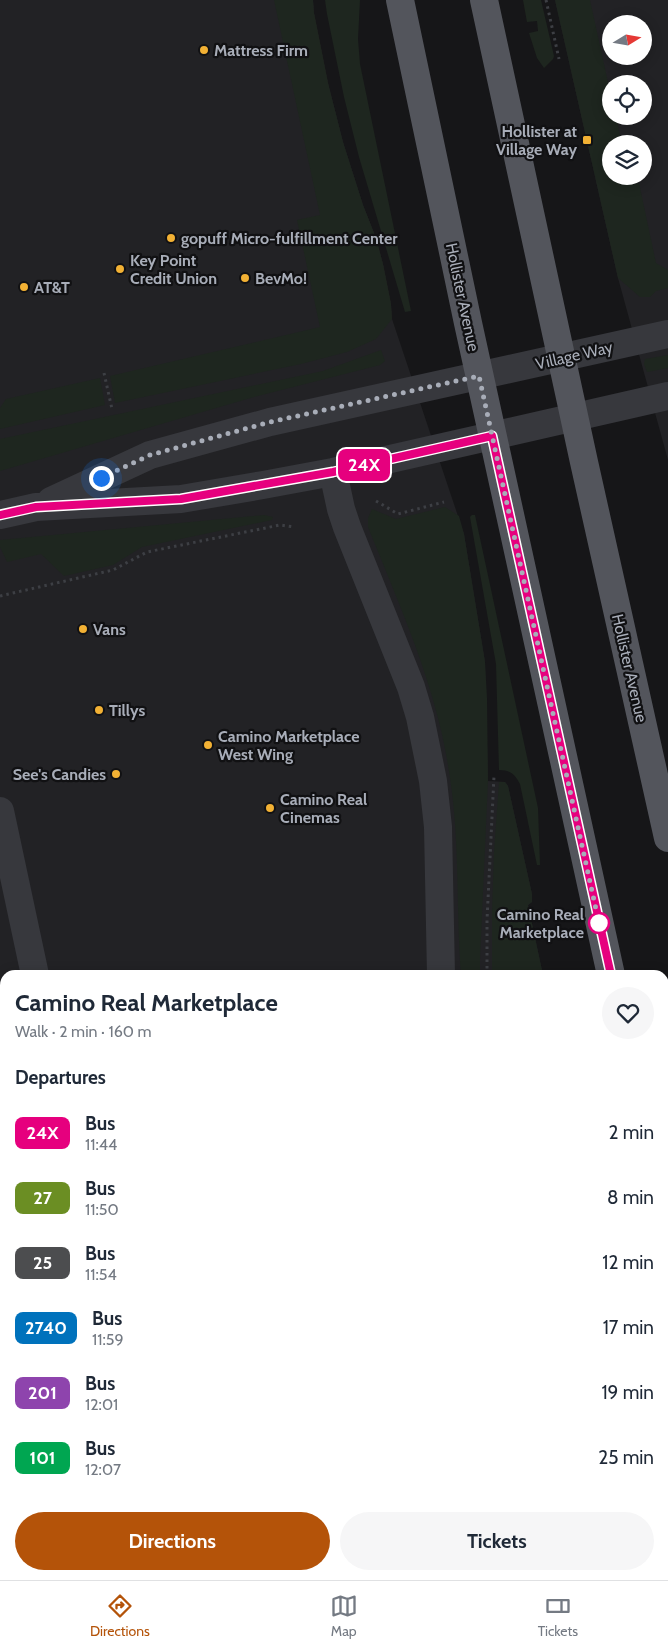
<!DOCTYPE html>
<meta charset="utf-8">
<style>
:root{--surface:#fff;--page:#f6f6f7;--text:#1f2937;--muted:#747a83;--line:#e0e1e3;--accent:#b45309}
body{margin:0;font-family:Cabin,sans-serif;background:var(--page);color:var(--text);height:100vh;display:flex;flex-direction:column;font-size:19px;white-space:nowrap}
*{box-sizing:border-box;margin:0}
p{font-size:16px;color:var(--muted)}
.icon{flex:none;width:28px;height:28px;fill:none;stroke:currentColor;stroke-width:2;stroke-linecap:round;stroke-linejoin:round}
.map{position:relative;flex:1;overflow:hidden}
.details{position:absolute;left:0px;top:970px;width:669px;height:610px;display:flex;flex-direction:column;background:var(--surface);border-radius:15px 15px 0 0;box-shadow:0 2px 12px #0003}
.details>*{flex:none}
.badge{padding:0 10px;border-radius:8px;font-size:18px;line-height:32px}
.needle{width:32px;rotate:79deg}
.buttons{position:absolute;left:602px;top:15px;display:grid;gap:10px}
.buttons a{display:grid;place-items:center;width:50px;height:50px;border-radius:50%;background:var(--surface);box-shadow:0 2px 12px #0003;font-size:25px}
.you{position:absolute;width:25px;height:25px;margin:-12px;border:4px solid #fff;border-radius:50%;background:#1a73e8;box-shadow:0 0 0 8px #1a73e833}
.map>.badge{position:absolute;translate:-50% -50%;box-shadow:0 0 0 2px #fff}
h2{padding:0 15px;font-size:19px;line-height:45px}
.round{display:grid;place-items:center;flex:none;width:52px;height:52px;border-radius:26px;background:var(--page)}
.summary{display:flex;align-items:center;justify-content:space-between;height:85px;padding:0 15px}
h1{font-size:24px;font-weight:700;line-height:38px}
.primary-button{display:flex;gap:10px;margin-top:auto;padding:10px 15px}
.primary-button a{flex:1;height:58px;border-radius:30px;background:var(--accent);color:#fff;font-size:20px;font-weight:700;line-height:58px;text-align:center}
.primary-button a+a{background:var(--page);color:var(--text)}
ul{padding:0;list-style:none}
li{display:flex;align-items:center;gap:15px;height:65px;padding:0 15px}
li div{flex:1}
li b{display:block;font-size:19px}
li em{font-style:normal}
li .badge{min-width:55px;font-weight:700;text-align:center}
.tab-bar{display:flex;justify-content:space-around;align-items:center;height:70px;border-top:1px solid var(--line);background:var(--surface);font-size:14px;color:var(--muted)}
.tab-bar a{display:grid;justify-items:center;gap:2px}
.tab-bar .on{color:var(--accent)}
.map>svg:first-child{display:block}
.built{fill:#222225;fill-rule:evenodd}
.green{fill:#1e261f}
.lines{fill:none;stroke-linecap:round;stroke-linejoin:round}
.path{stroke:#3d3f44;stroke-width:3;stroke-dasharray:2.5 4;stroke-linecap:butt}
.minor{stroke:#37383d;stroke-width:28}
.major{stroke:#53555c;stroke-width:28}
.line-casing{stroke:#fff;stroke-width:11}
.line{stroke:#e6007e;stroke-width:8}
.walk{stroke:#a8adb8;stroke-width:5;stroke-dasharray:0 9}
.poi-dot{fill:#f2b134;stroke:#111113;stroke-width:2}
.stop-dot{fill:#fff;stroke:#e6007e;stroke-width:2.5}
.labels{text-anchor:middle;stroke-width:4.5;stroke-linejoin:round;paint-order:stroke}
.poi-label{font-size:16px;font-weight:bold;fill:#a8adb8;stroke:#111113;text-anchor:start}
.street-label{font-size:16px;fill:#a8adb8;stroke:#111113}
.stop-label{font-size:16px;font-weight:bold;fill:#a8adb8;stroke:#111113;text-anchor:end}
</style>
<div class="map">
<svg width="668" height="1580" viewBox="0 0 668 1580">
<rect width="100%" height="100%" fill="#161618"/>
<!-- built -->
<path class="built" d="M 0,0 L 313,0 L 314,13 L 328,83 L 343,142 L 363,205 L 376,238 L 383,264 L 391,304 L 392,319 L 464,534 L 485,662 L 488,781 L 505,782 L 508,786 L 532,894 L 532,902 L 528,905 L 543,975 L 5,975 L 5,1575 L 664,1575 L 664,1483 L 668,1499 L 668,1580 L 0,1580 Z
M 555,0 L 668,0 L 668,460 L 618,278 ZM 611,24 L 644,24 L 644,56 L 611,56 ZM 611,84 L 644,84 L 644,116 L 611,116 ZM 611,144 L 644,144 L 644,176 L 611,176 Z"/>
<!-- green -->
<path class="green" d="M 274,0 L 313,0 L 314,13 L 328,83 L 343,142 L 363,205 L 376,238 L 383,264 L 391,304 L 392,319 L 376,339 L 347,352 L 301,364 L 115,403 L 110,376 L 320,327 L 297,220 L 320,215 Z
M 325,0 L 360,0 L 358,39 L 360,64 L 411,311 L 405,312 L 359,157 L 344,97 L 327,14 Z
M 523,0 L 541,0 L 554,56 L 553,59 L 544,68 L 537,58 L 529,33 L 538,31 L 537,21 L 527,22 Z
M 555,0 L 590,0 L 611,96 L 611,116 L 616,116 L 621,140 L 633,137 L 635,144 L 611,144 L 611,176 L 631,176 L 633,184 L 639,183 L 656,263 L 668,270 L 668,288 L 656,291 L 650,297 L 640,297 L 618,278 Z
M 381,350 L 385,361 L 380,365 L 254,397 L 0,471 L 0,439 L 323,371 Z
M 668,355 L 668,368 L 647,372 L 644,364 L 645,359 Z
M 100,378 L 105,405 L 0,429 L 0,408 L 6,399 Z
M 445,507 L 459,516 L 464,534 L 485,662 L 487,698 L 488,781 L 480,959 L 480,975 L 461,975 C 456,910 460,843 450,778 C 438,690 401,609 368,527 L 368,518 L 372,509 L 396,519 Z
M 264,515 L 273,517 L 272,520 L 142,547 L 113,565 L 64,576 L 41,554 L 7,562 L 0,547 L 0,540 Z
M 472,515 L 475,515 L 538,808 L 540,865 L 537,865 L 520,784 C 515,775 511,770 499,770 L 496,664 L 470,517 Z
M 499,782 L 505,782 L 508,786 L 532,894 L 532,902 L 528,905 L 543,975 L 492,975 L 492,911 L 494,852 Z
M 664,1483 L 668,1499 L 668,1580 L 624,1580 L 623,1575 L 664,1575 Z"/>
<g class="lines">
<!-- path -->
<path class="path" d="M 546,0 L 559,59
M 104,373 L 112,409
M 376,501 L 398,514 L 444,502
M 0,596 L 113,570 L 147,552 L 280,525 L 294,527
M 487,975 L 487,920 L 494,776
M 0,1174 L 5,1173"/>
<!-- minor -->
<path class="minor" d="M 333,472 L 341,509 L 347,527 L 411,687 L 420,717 L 433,781 L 438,827 L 441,975
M 51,501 L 150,455 L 270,422 L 668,334
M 0,515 L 36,507 L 181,499 L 263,485 L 333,472 L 668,396
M 0,811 L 35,975
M 163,1575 L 164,1580
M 568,1575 L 570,1580"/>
<!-- major -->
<path class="major" d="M 400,0 L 468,323 L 611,975
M 484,0 L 584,462 L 668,838
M 664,1217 L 668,1236"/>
</g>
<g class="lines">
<!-- line casing -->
<g class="line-casing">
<path id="line" d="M 0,515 L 36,507 L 181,499 L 333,472 L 492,436 L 611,975"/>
</g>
<!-- line -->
<use href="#line" class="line"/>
<!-- walk -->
<path class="walk" d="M 101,478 L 150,455 L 270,422 L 479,376 L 599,923"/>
</g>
<!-- markers -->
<g class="poi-dot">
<circle cx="204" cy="50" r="5"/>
<rect x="582" y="135" width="10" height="10" rx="2.5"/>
<circle cx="171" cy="238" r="5"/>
<circle cx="120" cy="269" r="5"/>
<circle cx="245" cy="278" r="5"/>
<circle cx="24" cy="287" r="5"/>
<circle cx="83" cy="629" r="5"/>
<circle cx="99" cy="710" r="5"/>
<circle cx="208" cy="745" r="5"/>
<circle cx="116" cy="774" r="5"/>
<circle cx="270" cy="808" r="5"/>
</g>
<circle class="stop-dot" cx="599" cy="923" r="10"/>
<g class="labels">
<!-- poi labels -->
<g class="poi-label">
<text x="214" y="56">Mattress Firm</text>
<text x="577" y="137" text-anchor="end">Hollister at<tspan x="577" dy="18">Village Way</tspan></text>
<text x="181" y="244">gopuff Micro-fulfillment Center</text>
<text x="130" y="266">Key Point<tspan x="130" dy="18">Credit Union</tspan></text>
<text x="255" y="284">BevMo!</text>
<text x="34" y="293">AT&amp;T</text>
<text x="93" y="635">Vans</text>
<text x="109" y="716">Tillys</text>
<text x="218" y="742">Camino Marketplace<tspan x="218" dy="18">West Wing</tspan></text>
<text x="106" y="780" text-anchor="end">See's Candies</text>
<text x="280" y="805">Camino Real<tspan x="280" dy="18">Cinemas</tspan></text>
</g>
<!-- street labels -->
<g class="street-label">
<text transform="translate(463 297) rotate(78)" y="6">Hollister Avenue</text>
<text transform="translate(574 355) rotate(-13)" y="6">Village Way</text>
<text transform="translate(630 668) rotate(77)" y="6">Hollister Avenue</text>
</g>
<!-- stop labels -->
<g class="stop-label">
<text x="584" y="920">Camino Real<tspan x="584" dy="18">Marketplace</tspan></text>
</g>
</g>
</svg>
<div class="buttons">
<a><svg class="needle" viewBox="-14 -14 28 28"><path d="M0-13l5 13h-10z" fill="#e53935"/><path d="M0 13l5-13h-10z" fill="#747a83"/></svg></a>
<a><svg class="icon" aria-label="locate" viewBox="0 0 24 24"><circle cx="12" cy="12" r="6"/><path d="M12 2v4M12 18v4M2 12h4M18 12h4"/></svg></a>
<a><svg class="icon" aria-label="layers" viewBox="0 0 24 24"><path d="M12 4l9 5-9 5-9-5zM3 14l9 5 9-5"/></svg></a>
</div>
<div class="you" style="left:101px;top:478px"></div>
<b class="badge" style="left:364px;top:465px;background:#e6007e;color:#fff">24X</b>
<section class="details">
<div class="summary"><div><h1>Camino Real Marketplace</h1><p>Walk · 2 min · 160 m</p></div><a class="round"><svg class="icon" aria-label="heart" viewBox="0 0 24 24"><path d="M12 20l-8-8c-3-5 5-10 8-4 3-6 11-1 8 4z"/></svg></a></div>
<h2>Departures</h2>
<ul>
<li><span class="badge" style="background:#e6007e;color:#fff">24X</span><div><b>Bus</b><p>11:44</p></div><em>2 min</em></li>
<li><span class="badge" style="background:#6b8e23;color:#fff">27</span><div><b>Bus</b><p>11:50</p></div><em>8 min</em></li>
<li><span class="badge" style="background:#4c4d4f;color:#fff">25</span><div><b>Bus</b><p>11:54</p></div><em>12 min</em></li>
<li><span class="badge" style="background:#0072bc;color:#fff">2740</span><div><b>Bus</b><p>11:59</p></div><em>17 min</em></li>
<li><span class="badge" style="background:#8e44ad;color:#fff">201</span><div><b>Bus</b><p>12:01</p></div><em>19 min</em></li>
<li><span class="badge" style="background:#00a651;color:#fff">101</span><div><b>Bus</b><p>12:07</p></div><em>25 min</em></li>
</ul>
<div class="primary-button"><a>Directions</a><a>Tickets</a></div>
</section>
</div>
<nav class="tab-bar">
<a class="on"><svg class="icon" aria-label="directions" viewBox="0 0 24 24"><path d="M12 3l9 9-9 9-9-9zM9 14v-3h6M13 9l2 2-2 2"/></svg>Directions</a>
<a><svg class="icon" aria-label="map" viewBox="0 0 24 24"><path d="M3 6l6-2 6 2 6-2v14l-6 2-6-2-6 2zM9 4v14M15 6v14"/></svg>Map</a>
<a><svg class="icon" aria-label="tickets" viewBox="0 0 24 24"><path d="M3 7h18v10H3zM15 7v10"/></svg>Tickets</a>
</nav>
